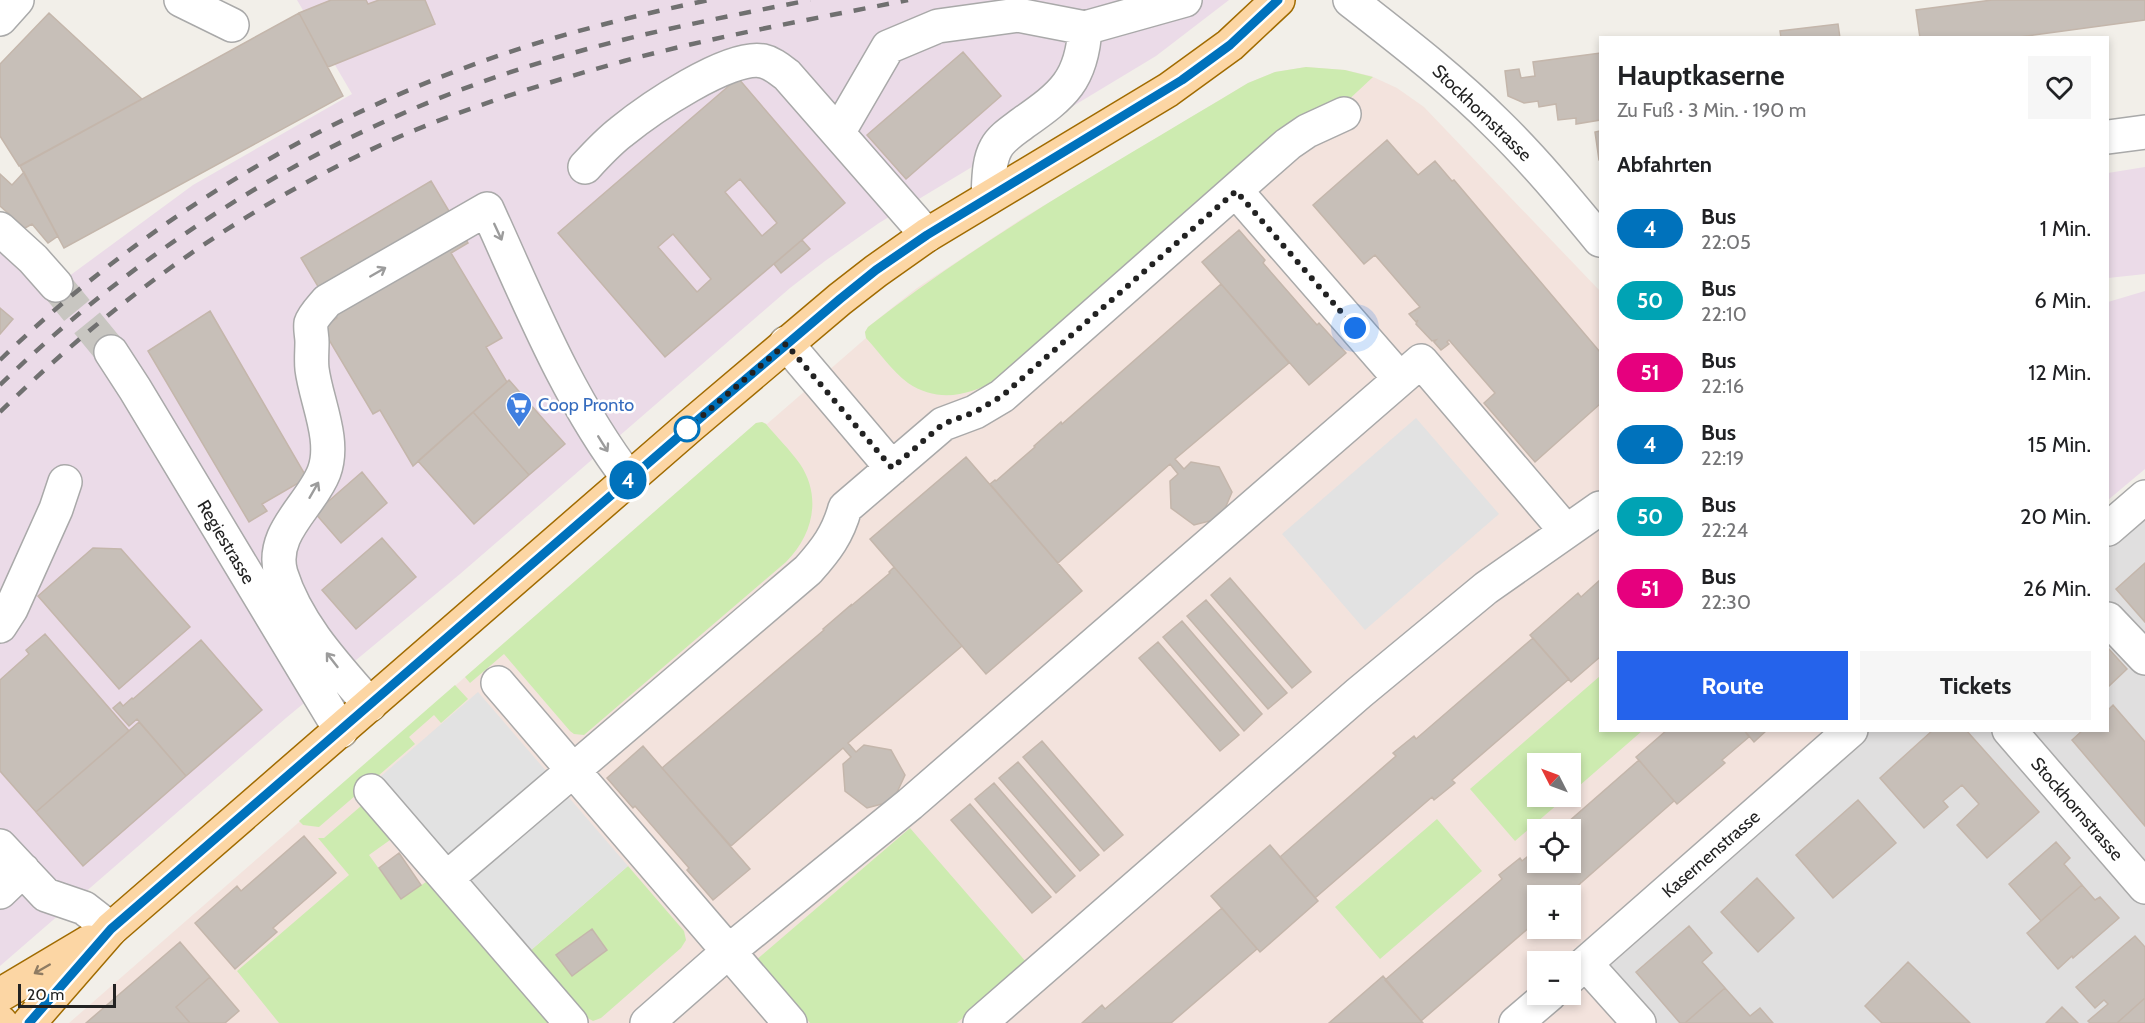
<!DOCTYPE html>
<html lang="de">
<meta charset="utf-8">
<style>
:root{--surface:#fff;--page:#f6f6f6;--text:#202124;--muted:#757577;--accent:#2563eb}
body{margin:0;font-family:Cabin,sans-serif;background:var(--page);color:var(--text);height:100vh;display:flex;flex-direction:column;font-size:22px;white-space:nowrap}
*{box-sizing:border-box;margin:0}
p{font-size:20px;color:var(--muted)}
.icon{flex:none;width:33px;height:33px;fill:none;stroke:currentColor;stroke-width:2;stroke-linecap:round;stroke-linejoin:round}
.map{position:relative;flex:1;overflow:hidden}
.drawer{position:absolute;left:1599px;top:36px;width:510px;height:696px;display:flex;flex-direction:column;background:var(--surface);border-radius:0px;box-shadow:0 3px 9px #0003}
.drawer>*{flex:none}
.badge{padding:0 12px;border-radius:20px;font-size:21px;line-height:39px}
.needle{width:39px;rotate:312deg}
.controls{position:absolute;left:1527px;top:753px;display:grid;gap:12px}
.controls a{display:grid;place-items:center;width:54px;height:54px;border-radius:0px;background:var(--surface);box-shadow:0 3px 9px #0003;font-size:30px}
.scale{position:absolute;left:18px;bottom:15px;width:98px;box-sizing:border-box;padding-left:6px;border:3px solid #222;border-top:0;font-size:16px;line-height:21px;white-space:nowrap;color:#222;-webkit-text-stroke:4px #fff;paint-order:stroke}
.you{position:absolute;width:30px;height:30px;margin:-15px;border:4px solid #fff;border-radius:50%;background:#1a73e8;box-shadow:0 0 0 9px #1a73e833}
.map>.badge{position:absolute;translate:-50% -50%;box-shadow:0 0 0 3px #fff}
h2{padding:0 18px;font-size:22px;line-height:54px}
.round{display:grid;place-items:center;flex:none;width:63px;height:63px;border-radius:0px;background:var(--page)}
.summary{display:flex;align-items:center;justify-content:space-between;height:102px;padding:0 18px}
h1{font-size:28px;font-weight:700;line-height:45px}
.button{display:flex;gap:12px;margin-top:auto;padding:12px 18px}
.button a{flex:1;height:69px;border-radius:0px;background:var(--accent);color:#fff;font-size:24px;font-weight:700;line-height:69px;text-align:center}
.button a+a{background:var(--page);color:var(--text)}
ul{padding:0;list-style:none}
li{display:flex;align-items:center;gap:18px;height:72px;padding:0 18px}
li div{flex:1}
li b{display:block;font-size:22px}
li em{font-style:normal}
li .badge{min-width:66px;font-weight:700;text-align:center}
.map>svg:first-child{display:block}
.residential{fill:#e0dfdf}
.industrial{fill:#ebdbe8}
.military{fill:#f3e3dd;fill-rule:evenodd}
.grass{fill:#cdebb0}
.parking{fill:#e2e2e2}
.building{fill:#c7bfb8;stroke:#c4b6ab;stroke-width:1.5;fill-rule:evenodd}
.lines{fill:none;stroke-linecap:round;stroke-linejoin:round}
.minor-tunnel{stroke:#c8c6c1;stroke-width:33;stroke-dasharray:33 16;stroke-linecap:butt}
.minor-casing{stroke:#a9a9a9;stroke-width:36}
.major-casing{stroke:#a06b00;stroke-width:36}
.minor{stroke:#fff;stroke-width:33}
.major{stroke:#fcd6a4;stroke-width:33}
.rail{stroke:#707070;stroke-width:4.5;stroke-dasharray:12 12;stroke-linecap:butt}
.oneway{stroke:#9c9c9c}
.oneway2{stroke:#8f7c63}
.line-casing{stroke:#fff;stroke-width:14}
.line{stroke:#0072bc;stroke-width:9}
.walk{stroke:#222;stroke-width:6;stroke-dasharray:0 10.8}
.stop-dot{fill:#fff;stroke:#0072bc;stroke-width:3}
.labels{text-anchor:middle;stroke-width:5;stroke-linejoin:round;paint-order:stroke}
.street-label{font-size:18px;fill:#222;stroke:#fff}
.shop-label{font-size:18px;fill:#366cbe;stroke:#fff;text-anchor:start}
</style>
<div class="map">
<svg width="2145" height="1023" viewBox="0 0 2145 1023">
<rect width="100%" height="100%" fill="#f2efe9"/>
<!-- residential -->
<path class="residential" d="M 2145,497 L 2145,1023 L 1639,1023 L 1586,964 L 1851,731 L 2108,730 L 2108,529 Z"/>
<!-- industrial -->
<path class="industrial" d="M 297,0 L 1229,0 L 1156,56 L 879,223 L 825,261 L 790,288 L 460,574 L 286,718 L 0,966 L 0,229 L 57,285 L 193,185 L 352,94 Z
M 2145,167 L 2145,274 L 2108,278 L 2108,173 Z
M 2145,291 L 2145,469 L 2108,500 L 2108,302 Z"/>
<!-- military -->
<path class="military" d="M 1306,67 L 1345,70 L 1371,76 L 1397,88 L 1424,107 L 1600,291 L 1600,730 L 1830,731 L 1564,958 L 1566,961 L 1538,962 L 1538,994 L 1570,994 L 1571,967 L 1622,1023 L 69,1023 L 756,423 L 762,422 L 767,424 L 866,338 L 865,332 L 868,327 L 917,288 L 1023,218 L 1248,83 L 1275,72 ZM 1538,764 L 1570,764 L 1570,796 L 1538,796 ZM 1538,830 L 1570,830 L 1570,862 L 1538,862 ZM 1538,896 L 1570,896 L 1570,928 L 1538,928 Z"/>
<!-- grass -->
<path class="grass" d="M 1306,67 L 1345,70 L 1373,77 L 1343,105 L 997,379 C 970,396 937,403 908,383 C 892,371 880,353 866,338 L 865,332 L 868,327 C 987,234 1119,161 1248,83 L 1275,72 Z
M 762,422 L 766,424 C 777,437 790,450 800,464 C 822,497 813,535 786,562 L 584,735 L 574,734 L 570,731 L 504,654 L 470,683 L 465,677 L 756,423 Z
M 1600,676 L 1600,730 L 1642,731 L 1571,793 L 1570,764 L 1538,764 L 1538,796 L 1566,797 L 1515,841 L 1470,789 Z
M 455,685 L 468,699 L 441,723 L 434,715 L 409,737 L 415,744 L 319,827 L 303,825 L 299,821 Z
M 361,806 L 390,840 L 369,855 L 401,899 L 426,882 L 548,1023 L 279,1023 L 237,971 L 349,875 L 318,838 L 324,838 Z
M 1437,819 L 1482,871 L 1380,959 L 1335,907 Z
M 910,828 L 1027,963 L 957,1023 L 810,1023 L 755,961 Z
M 628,866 L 684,931 L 686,940 L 681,948 L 601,1018 L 593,1021 L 586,1017 L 530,951 Z"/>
<!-- parking -->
<path class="parking" d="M 1416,418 L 1499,514 L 1365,630 L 1282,534 Z
M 478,692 L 628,866 L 530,951 L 380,777 Z"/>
<!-- building -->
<path class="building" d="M 331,0 L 366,0 L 368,4 L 379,0 L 425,0 L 435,24 L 328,67 L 299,13 Z
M 1992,0 L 2145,0 L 2145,20 L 2012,38 L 1920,38 L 1916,10 Z
M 49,13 L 142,99 L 19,166 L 0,136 L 0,64 Z
M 299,13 L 343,96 L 64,248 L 20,166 Z
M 1838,24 L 1840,38 L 1781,38 L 1780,31 Z
M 963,52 L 1001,96 L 906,179 L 867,135 Z
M 1600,53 L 1600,120 L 1576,124 L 1576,118 L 1558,120 L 1556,104 L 1539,107 L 1538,101 L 1524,103 L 1508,96 L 1505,71 L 1519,69 L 1521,78 L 1535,76 L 1533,62 Z
M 738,78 L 845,203 L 665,357 L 558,233 ZM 740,179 L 777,223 L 762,236 L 725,192 ZM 673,234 L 711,279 L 697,292 L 658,247 Z
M 1600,131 L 1600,160 L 1599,160 L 1595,132 Z
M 1387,140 L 1418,175 L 1435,161 L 1452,181 L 1454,180 L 1600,352 L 1600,404 L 1535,462 L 1484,403 L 1495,393 L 1449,340 L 1447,342 L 1449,344 L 1441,350 L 1434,342 L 1436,340 L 1432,341 L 1416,324 L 1418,320 L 1416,322 L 1409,314 L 1420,307 L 1375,255 L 1364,264 L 1313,205 Z
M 24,172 L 58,236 L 48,243 L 32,224 L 25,228 L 0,206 L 0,174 L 12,185 Z
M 431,181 L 468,243 L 451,253 L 502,338 L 486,347 L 507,382 L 413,466 L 380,410 L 373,414 L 322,328 L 337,318 L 301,258 Z
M 1239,230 L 1265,260 L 1263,263 L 1317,325 L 1319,323 L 1346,353 L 1309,385 L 1202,262 Z
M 802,240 L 810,249 L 781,273 L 774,264 Z
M 1221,284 L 1289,363 L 1175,459 L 1184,469 L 1191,462 L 1219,467 L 1232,492 L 1221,518 L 1194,525 L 1171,508 L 1170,481 L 1178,474 L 1170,464 L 1058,563 L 990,484 L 995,480 L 996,481 L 1035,447 L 1034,446 L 1061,422 L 1062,424 Z
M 0,308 L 13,319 L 0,334 Z
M 210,311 L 307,478 L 262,504 L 267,511 L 249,522 L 148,351 Z
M 509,380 L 565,444 L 529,475 L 473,412 Z
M 473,412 L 529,475 L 474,524 L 418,461 Z
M 966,457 L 1082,591 L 986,674 L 870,539 Z
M 362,472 L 387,503 L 341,543 L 315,513 Z
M 382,538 L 416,577 L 356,629 L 322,590 Z
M 93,548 L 121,549 L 190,627 L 119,689 L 38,596 Z
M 2145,563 L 2145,622 L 2116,589 Z
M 894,567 L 962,646 L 848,743 L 856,752 L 864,745 L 891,750 L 905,775 L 893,801 L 867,808 L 845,791 L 843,764 L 851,757 L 843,748 L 731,846 L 662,768 L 824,630 L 823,629 L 851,605 L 851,606 L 890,573 L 889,572 Z
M 1230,578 L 1311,672 L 1292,688 L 1211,595 Z
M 1600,580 L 1600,657 L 1571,682 L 1530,635 L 1578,593 L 1581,597 Z
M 1206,600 L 1287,693 L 1268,709 L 1187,616 Z
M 1182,621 L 1262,714 L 1244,731 L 1163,637 Z
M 45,634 L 129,731 L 36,812 L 0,771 L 0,680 L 29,654 L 26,650 Z
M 1533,638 L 1569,679 L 1452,780 L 1455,783 L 1434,800 L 1432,797 L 1315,898 L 1280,857 L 1396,756 L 1393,753 L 1414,736 L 1416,739 Z
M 201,640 L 262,710 L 186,776 L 137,719 L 129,726 L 113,708 L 120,702 L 123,706 L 132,698 L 133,699 Z
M 1158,642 L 1239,735 L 1220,751 L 1139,658 Z
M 2108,648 L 2127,669 L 2108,687 Z
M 2113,705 L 2145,742 L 2145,826 L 2072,740 L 2083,730 L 2108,730 L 2108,710 Z
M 139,722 L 186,776 L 83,866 L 36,812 Z
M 1667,730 L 1744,730 L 1749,737 L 1722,760 L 1725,763 L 1677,804 L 1636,757 Z
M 1744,730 L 1767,730 L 1754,742 Z
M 1933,730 L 1966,730 L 2039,812 L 1987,858 L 1957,825 L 1979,804 L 1962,785 L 1943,801 L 1948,807 L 1924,828 L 1880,778 Z
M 1042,741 L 1123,835 L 1104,851 L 1023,757 Z
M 643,746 L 750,869 L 713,900 L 687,870 L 689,868 L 635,806 L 633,808 L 607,778 Z
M 1639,760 L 1674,801 L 1566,896 L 1538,896 L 1538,920 L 1421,1021 L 1385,980 L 1502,879 L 1499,875 L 1520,858 L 1522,861 L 1538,848 L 1538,862 L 1570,862 L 1570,830 L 1559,830 Z
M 1018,762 L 1099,855 L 1080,871 L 999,778 Z
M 994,783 L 1075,876 L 1056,893 L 975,799 Z
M 1858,800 L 1896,843 L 1833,898 L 1796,855 Z
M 970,804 L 1051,897 L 1032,913 L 951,820 Z
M 304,836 L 336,873 L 273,928 L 277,932 L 235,969 L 195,923 L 237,886 L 241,891 Z
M 2056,842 L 2070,858 L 2064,864 L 2082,885 L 2041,921 L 2009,884 Z
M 1270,845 L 1318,901 L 1260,952 L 1211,896 Z
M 399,853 L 421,885 L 401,899 L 379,868 Z
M 1757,878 L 1794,918 L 1758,952 L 1721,912 Z
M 2082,885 L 2095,900 L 2100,897 L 2119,918 L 2073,958 L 2072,956 L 2058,969 L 2027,933 Z
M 1222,908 L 1257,949 L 1171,1023 L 1082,1023 L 1102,1005 L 1105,1009 Z
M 1689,926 L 1712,953 L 1702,962 L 1725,988 L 1685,1023 L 1680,1023 L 1636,972 Z
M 592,929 L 607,950 L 572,976 L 556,955 Z
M 2135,936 L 2145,947 L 2145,998 L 2117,1023 L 2090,1023 L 2088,1021 L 2108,1004 L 2104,1000 L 2095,1008 L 2076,987 Z
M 180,942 L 210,977 L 176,1007 L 190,1023 L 86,1023 Z
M 1908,962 L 1970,1023 L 1882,1023 L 1865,1006 Z
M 1383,976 L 1423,1023 L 1329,1023 Z
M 210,977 L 239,1011 L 225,1023 L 190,1023 L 176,1007 Z
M 1725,988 L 1750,1016 L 1760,1008 L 1773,1023 L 1685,1023 Z
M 2145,998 L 2145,1023 L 2117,1023 Z
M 2062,1007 L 2078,1023 L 2046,1023 Z"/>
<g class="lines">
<!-- minor-tunnel -->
<path class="minor-tunnel" d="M 56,285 L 111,352"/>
<!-- minor casing -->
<g class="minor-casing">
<path id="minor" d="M 181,0 L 232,25
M 1350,0 C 1401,40 1452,79 1497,124 C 1534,160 1567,200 1600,240
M 0,19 L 17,0
M 838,133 L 888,47 L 938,26 L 1018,15 L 1085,28 L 1185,0
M 2108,137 L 2145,132
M 585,167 C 596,155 608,142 621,132 C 648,110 729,54 763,61 C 772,63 779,69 787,75 L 927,235
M 1236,191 L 1400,379
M 988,198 C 989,182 988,162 996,148 C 1001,138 1014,130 1023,123 C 1063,95 1082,80 1085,28
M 0,229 L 33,259 L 56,285
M 786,343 L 892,468
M 111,352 L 135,389 L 341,731
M 2108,529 L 2145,497
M 2108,619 L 2145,658
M 0,626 L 11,609 L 56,509 L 65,482
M 498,683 L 790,1023
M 370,705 C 336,666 297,625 281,574 C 269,533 311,506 324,472 C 336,440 316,401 312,369 C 311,360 312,351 312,342 C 312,336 310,329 311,323 C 313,316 322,307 327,301 L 487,209 C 529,301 567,398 629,479
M 2009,730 L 2145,887
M 371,791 L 571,1023
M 0,846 L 46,895 L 84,908 L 111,929
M 447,878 L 808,570 C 826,550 838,534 845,508 L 943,424 L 975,412 L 1002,396 L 1288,144 L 1307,131 L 1344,114
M 0,892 L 23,870
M 1586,964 L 1639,1023
M 1570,977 L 1851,730
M 647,1023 L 729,951 L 910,804 L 1421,361 L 1566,531
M 980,1023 L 1359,693 L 1486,588 L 1600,508
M 1516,1023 L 1550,994"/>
</g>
<!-- major casing -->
<g class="major-casing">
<path id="major" d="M 0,995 L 89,942
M 0,1022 L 1,1023
M 29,1023 L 111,929 L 690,426 L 840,299 L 876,271 L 927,235 L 1168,90 L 1230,45 L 1278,0"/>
</g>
<!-- minor -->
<use href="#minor" class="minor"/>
<!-- major -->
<use href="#major" class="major"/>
<!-- rail -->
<path class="rail" d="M 0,360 C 158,207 356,94 568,34 C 614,21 661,10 709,0
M 0,385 C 160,229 357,113 573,53 C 650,31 730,16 810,0
M 0,412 C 117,297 250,202 401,136 C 473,105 549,82 624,61 C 717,36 813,19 908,0"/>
</g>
<!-- one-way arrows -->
<defs><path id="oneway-shaft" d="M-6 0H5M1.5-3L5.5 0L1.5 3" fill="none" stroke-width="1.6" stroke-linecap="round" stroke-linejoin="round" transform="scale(1.5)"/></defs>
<g class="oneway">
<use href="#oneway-shaft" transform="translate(498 232) rotate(65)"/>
<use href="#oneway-shaft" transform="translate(378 272) rotate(-30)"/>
<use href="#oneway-shaft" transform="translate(603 444) rotate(58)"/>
<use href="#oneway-shaft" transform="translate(314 490) rotate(-60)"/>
<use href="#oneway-shaft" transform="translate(332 660) rotate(-128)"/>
</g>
<use class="oneway2" href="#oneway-shaft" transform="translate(42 969) rotate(150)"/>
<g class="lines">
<!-- line casing -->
<g class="line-casing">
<path id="line" d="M 29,1023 L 111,929 L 706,413 L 840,299 L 876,270 L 927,235 L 1182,80 L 1230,45 L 1278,0"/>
</g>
<!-- line -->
<use href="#line" class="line"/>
<!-- walk -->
<path class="walk" d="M 687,429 L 786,344 L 892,468 L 943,424 L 975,412 L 1002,396 L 1236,191 L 1355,328"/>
</g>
<!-- icons -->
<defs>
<g id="supermarket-pin" transform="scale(1.35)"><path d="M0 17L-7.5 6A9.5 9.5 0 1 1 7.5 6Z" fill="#3f7fe0" stroke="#fff"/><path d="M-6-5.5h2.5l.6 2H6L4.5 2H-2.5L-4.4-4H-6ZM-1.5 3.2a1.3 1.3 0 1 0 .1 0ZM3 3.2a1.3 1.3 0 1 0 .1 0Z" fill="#fff"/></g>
</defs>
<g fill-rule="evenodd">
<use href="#supermarket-pin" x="519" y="405"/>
</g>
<!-- markers -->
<circle class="stop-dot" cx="687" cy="429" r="12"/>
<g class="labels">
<!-- street labels -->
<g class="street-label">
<text transform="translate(1482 113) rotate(44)" y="6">Stockhornstrasse</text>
<text transform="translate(226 542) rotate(59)" y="6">Regiestrasse</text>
<text transform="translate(2077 809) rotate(49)" y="6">Stockhornstrasse</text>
<text transform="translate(1711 854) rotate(-41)" y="6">Kasernenstrasse</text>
</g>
<!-- shop labels -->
<g class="shop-label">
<text x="538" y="411">Coop Pronto</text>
</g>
</g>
</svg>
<div class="controls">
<a><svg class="needle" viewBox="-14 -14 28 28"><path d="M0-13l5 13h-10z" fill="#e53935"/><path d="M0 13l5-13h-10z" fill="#757577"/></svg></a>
<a><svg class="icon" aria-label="locate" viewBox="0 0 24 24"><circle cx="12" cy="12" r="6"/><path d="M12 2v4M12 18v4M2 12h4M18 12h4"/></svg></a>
<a>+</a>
<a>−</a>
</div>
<div class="scale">20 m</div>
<div class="you" style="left:1355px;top:328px"></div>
<b class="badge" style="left:628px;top:480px;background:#0072bc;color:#fff">4</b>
<section class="drawer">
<div class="summary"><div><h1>Hauptkaserne</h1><p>Zu Fuß · 3 Min. · 190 m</p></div><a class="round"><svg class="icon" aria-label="heart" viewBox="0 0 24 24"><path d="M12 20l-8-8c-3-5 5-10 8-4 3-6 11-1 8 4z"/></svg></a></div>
<h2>Abfahrten</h2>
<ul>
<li><span class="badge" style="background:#0072bc;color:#fff">4</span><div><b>Bus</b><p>22:05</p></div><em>1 Min.</em></li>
<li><span class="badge" style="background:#00a3b4;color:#fff">50</span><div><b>Bus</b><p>22:10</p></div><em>6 Min.</em></li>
<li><span class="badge" style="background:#e6007e;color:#fff">51</span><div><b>Bus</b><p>22:16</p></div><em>12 Min.</em></li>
<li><span class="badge" style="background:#0072bc;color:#fff">4</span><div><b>Bus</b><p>22:19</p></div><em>15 Min.</em></li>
<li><span class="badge" style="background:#00a3b4;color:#fff">50</span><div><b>Bus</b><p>22:24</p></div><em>20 Min.</em></li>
<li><span class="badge" style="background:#e6007e;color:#fff">51</span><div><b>Bus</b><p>22:30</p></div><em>26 Min.</em></li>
</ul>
<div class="button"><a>Route</a><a>Tickets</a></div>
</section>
</div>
